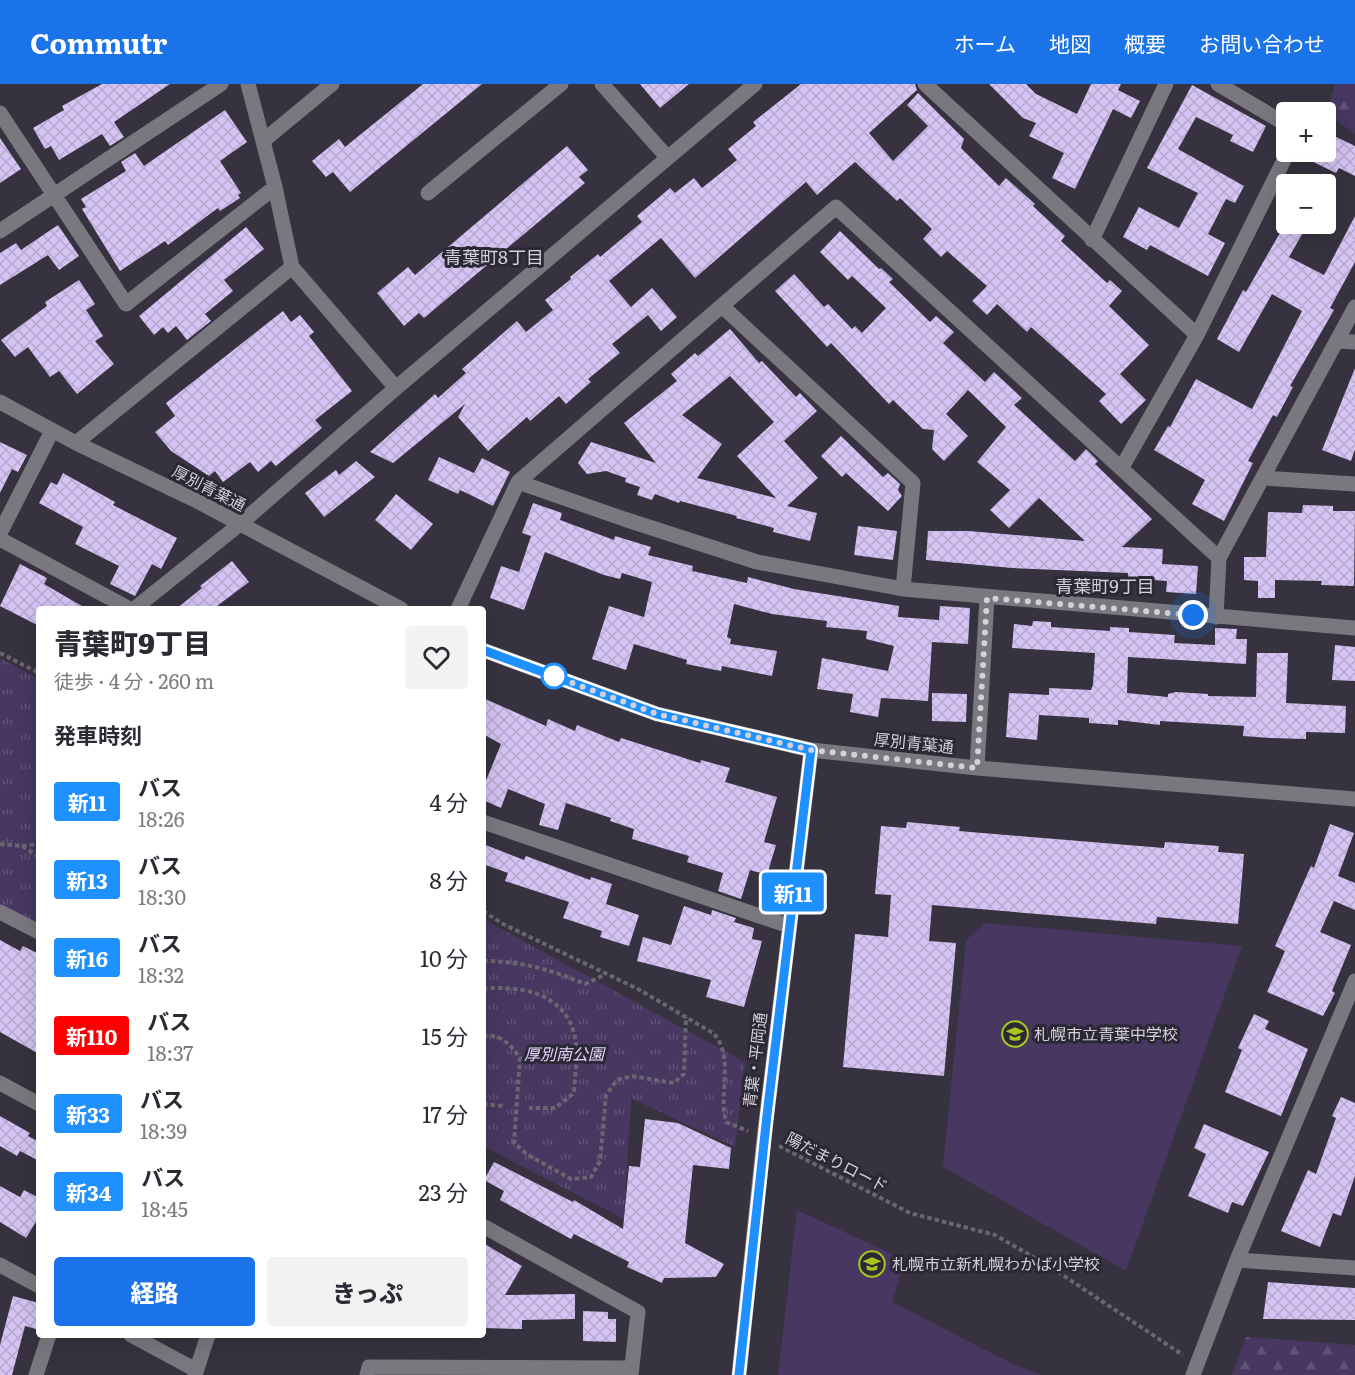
<!DOCTYPE html>
<html lang="ja">
<meta charset="utf-8">
<style>
:root{--surface:#fff;--page:#f2f2f3;--text:#2b2b33;--muted:#7c7c81;--accent:#1a73e8}
body{margin:0;font-family:Literata,"Noto Sans JP",serif;background:var(--page);color:var(--text);height:100vh;display:flex;flex-direction:column;font-size:22px;white-space:nowrap}
*{box-sizing:border-box;margin:0}
p{font-size:20px;color:var(--muted)}
.icon{flex:none;width:33px;height:33px;fill:none;stroke:currentColor;stroke-width:2;stroke-linecap:round;stroke-linejoin:round}
.map{position:relative;flex:1;overflow:hidden}
.panel{position:absolute;left:36px;top:522px;width:450px;height:732px;display:flex;flex-direction:column;background:var(--surface);border-radius:6px;box-shadow:0 6px 24px #0002}
.panel>*{flex:none}
.badge{padding:0 12px;border-radius:4px;font-size:21px;line-height:39px}
.controls{position:absolute;left:1276px;top:18px;display:grid;gap:12px}
.controls a{display:grid;place-items:center;width:60px;height:60px;border-radius:6px;background:var(--surface);box-shadow:0 6px 24px #0002;font-size:30px}
.you{position:absolute;width:30px;height:30px;margin:-15px;border:4px solid #fff;border-radius:50%;background:#1a73e8;box-shadow:0 0 0 9px #1a73e833}
.map>.badge{position:absolute;translate:-50% -50%;box-shadow:0 0 0 3px #fff}
h2{padding:0 18px;font-size:22px;line-height:54px}
.round{display:grid;place-items:center;flex:none;width:63px;height:63px;border-radius:6px;background:var(--page)}
.head{display:flex;align-items:center;justify-content:space-between;height:102px;padding:0 18px}
h1{font-size:28px;font-weight:800;line-height:45px}
.primary-button{display:flex;gap:12px;margin-top:auto;padding:12px 18px}
.primary-button a{flex:1;height:69px;border-radius:6px;background:var(--accent);color:#fff;font-size:24px;font-weight:800;line-height:69px;text-align:center}
.primary-button a+a{background:var(--page);color:var(--text)}
ul{padding:0;list-style:none}
li{display:flex;align-items:center;gap:18px;height:78px;padding:0 18px}
li div{flex:1}
li b{display:block;font-size:22px}
li em{font-style:normal}
li .badge{min-width:66px;font-weight:700;text-align:center}
header{display:flex;align-items:center;gap:36px;box-sizing:border-box;height:84px;padding:0 30px;background:var(--accent);color:#fff}
header strong{font-size:28px}
nav{display:flex;gap:33px;margin-inline-start:auto;font-size:21px}
.map>svg:first-child{display:block}
.grass{fill:#473761}
.forest{fill:url(#forest-firs)}
.park{fill:url(#park-tufts)}
.building{fill:url(#building-cross-hatch);fill-rule:evenodd}
.lines{fill:none;stroke-linecap:round;stroke-linejoin:round}
.path{stroke:#696671;stroke-width:4;stroke-dasharray:4.5 3;stroke-linecap:butt}
.minor{stroke:#7a787f;stroke-width:15}
.line-casing{stroke:#fff;stroke-width:14}
.line{stroke:#1e90ff;stroke-width:9}
.walk{stroke:#d3d0d9;stroke-width:6;stroke-dasharray:0 10.8}
.stop-dot{fill:#fff;stroke:#1e90ff;stroke-width:3}
.labels{text-anchor:middle;stroke-width:6;stroke-linejoin:round;paint-order:stroke}
.street-label{font-size:16px;fill:#d3d0d9;stroke:#2c2835}
.poi-label{font-size:16px;fill:#d3d0d9;stroke:#2c2835;text-anchor:start}
.park-label{font-size:16px;font-style:italic;fill:#e3d5fe;stroke:#2c2835}
.neighbourhood-label{font-size:18px;fill:#d3d0d9;stroke:#2c2835}
</style>
<header>
<strong>Commutr</strong>
<nav><a>ホーム</a><a>地図</a><a>概要</a><a>お問い合わせ</a></nav>
</header>
<div class="map">
<svg width="1355" height="1291" viewBox="0 0 1355 1291">
<defs>
<pattern id="forest-firs" width="22" height="20" patternUnits="userSpaceOnUse" patternTransform="scale(1.5)"><rect width="22" height="20" fill="#473761"/><path d="M5 1l3.5 6h-7zM16 11l3.5 6h-7z" fill="#615377"/></pattern>
<pattern id="park-tufts" width="24" height="20" patternUnits="userSpaceOnUse" patternTransform="scale(1.5)"><rect width="24" height="20" fill="#473761"/><path d="M3 7l-1-3M5 7V3M7 7l1-3M15 17l-1-3M17 17v-4M19 17l1-3" fill="none" stroke="#615377"/></pattern>
<pattern id="building-cross-hatch" width="8" height="8" patternUnits="userSpaceOnUse" patternTransform="scale(1.5)"><rect width="8" height="8" fill="#d4c3f3"/><path d="M0 0l8 8M0 8l8-8" fill="none" stroke="#b6a8cf"/></pattern>
</defs>
<rect width="100%" height="100%" fill="#36323f"/>
<!-- grass -->
<path class="grass" d="M 985,839 L 1242,862 L 1126,1187 L 943,1083 L 966,856 Z
M 797,1126 L 905,1176 L 892,1218 L 1011,1279 L 1042,1291 L 778,1291 Z"/>
<!-- forest -->
<path class="forest" d="M 1335,0 L 1355,0 L 1355,50 L 1327,29 Z
M 1246,1253 L 1355,1261 L 1355,1291 L 1232,1291 Z"/>
<!-- park -->
<path class="park" d="M 0,574 L 39,595 L 39,848 L 0,828 Z
M 483,835 L 745,978 L 735,1063 L 631,1014 L 624,1135 L 483,1062 Z"/>
<!-- building -->
<path class="building" d="M 102,0 L 170,0 L 114,38 L 124,53 L 110,62 L 102,50 L 59,76 L 51,62 L 45,65 L 33,44 L 64,26 L 62,22 Z
M 423,0 L 482,0 L 350,108 L 333,88 L 326,93 L 312,77 L 339,55 L 345,63 Z
M 640,0 L 689,0 L 660,24 Z
M 801,0 L 915,0 L 917,6 L 869,49 L 893,77 L 928,42 L 907,21 L 918,9 L 964,55 L 961,64 L 999,102 L 1006,94 L 1035,120 L 1033,122 L 1065,152 L 1061,157 L 1107,199 L 1110,196 L 1122,207 L 1109,222 L 1149,261 L 1120,290 L 1146,316 L 1121,340 L 1099,317 L 1106,310 L 1031,243 L 1027,248 L 997,220 L 987,231 L 972,217 L 987,202 L 947,167 L 941,173 L 923,155 L 932,145 L 900,114 L 897,117 L 855,78 L 817,111 L 806,98 L 695,194 L 661,154 L 609,197 L 631,223 L 652,204 L 677,233 L 661,247 L 648,231 L 612,260 L 620,269 L 588,295 L 591,298 L 566,320 L 559,312 L 530,337 L 527,333 L 488,367 L 458,333 L 465,320 L 393,379 L 370,368 L 435,310 L 438,314 L 466,289 L 462,285 L 517,237 L 526,248 L 553,226 L 545,216 L 571,195 L 570,193 L 598,170 L 600,173 L 642,138 L 637,132 L 670,104 L 675,109 L 694,94 L 702,104 L 737,76 L 728,65 L 756,42 L 753,38 Z
M 989,0 L 1026,0 L 1036,10 L 1077,30 L 1091,0 L 1121,0 L 1118,6 L 1140,17 L 1131,34 L 1113,25 L 1075,105 L 1052,94 L 1064,69 L 1029,52 L 1036,39 L 1023,34 Z
M 1192,1 L 1266,42 L 1253,68 L 1230,57 L 1233,51 L 1196,33 L 1178,65 L 1244,102 L 1235,119 L 1226,115 L 1208,150 L 1225,159 L 1208,192 L 1150,161 L 1147,166 L 1123,153 L 1139,123 L 1179,144 L 1198,109 L 1147,84 Z
M 225,26 L 247,58 L 220,77 L 241,109 L 238,111 L 240,114 L 220,127 L 218,124 L 168,161 L 165,157 L 120,187 L 82,125 L 86,123 L 81,115 L 126,87 L 121,78 L 135,69 L 144,82 Z
M 1326,48 L 1355,62 L 1355,92 L 1339,84 L 1336,89 L 1297,70 L 1298,68 L 1326,68 Z
M 0,54 L 21,85 L 0,99 Z
M 567,62 L 588,86 L 579,93 L 585,99 L 424,234 L 419,229 L 404,242 L 377,209 L 408,183 L 415,191 Z
M 1355,132 L 1355,178 L 1330,224 L 1334,226 L 1290,302 L 1293,303 L 1277,333 L 1273,331 L 1248,377 L 1253,379 L 1224,437 L 1192,420 L 1205,396 L 1154,366 L 1168,342 L 1170,343 L 1196,295 L 1252,325 L 1302,227 L 1272,210 L 1239,268 L 1217,255 L 1243,206 L 1246,208 L 1285,140 L 1308,140 L 1289,173 L 1324,191 Z
M 58,141 L 79,172 L 59,186 L 48,171 L 0,201 L 0,169 L 16,159 L 21,166 Z
M 246,143 L 264,165 L 224,196 L 233,207 L 205,230 L 211,237 L 187,256 L 176,242 L 168,249 L 163,243 L 154,251 L 139,232 Z
M 840,147 L 879,185 L 881,184 L 893,195 L 889,198 L 930,238 L 936,232 L 954,248 L 943,259 L 985,298 L 994,288 L 1022,314 L 1014,321 L 1075,377 L 1086,365 L 1098,377 L 1095,380 L 1152,435 L 1122,463 L 1163,465 L 1162,480 L 1198,482 L 1196,510 L 1166,508 L 1167,497 L 1128,494 L 1128,489 L 1012,484 L 926,476 L 928,447 L 969,447 L 1085,457 L 1039,414 L 1009,444 L 990,426 L 1010,406 L 977,378 L 1006,343 L 968,306 L 946,330 L 968,352 L 944,377 L 932,365 L 934,346 L 923,345 L 893,316 L 889,320 L 831,259 L 827,263 L 775,207 L 794,190 L 824,223 L 828,220 L 852,245 L 855,242 L 862,249 L 886,224 L 852,192 L 848,196 L 820,168 Z
M 79,196 L 95,220 L 86,226 L 103,252 L 95,257 L 114,280 L 77,310 L 59,287 L 50,293 L 28,263 L 15,273 L 1,256 L 47,222 L 45,218 Z
M 283,227 L 291,238 L 300,231 L 314,248 L 309,252 L 352,307 L 315,336 L 322,344 L 276,382 L 271,377 L 258,388 L 250,378 L 223,398 L 215,387 L 209,392 L 171,367 L 155,348 L 175,332 L 166,319 Z
M 730,245 L 759,279 L 762,277 L 796,313 L 800,309 L 817,327 L 784,357 L 818,394 L 787,422 L 817,429 L 810,457 L 773,448 L 774,444 L 736,434 L 737,432 L 680,417 L 679,419 L 655,410 L 652,416 L 637,411 L 640,403 L 625,398 L 626,394 L 606,387 L 587,390 L 578,379 L 591,358 L 656,379 L 624,339 L 677,297 L 671,290 L 695,269 L 698,272 ZM 730,292 L 774,338 L 737,372 L 776,414 L 697,394 L 722,360 L 682,331 Z
M 1355,284 L 1355,365 L 1351,377 L 1322,366 Z
M 841,352 L 883,393 L 888,389 L 900,400 L 898,406 L 902,412 L 888,427 L 846,389 L 842,393 L 821,372 Z
M 0,358 L 27,371 L 18,388 L 12,385 L 0,409 Z
M 439,373 L 474,389 L 482,374 L 510,388 L 493,422 L 460,406 L 458,410 L 428,396 Z
M 356,377 L 375,393 L 324,433 L 305,409 L 336,386 L 339,391 Z
M 63,389 L 115,418 L 113,421 L 177,454 L 161,485 L 152,480 L 135,512 L 110,500 L 119,482 L 75,460 L 83,443 L 39,419 L 51,398 L 57,401 Z
M 396,410 L 433,440 L 411,466 L 375,436 Z
M 533,419 L 562,429 L 560,436 L 614,456 L 615,452 L 651,463 L 648,471 L 693,482 L 692,487 L 747,499 L 748,493 L 794,505 L 899,522 L 898,533 L 939,536 L 940,522 L 970,524 L 968,560 L 932,558 L 928,617 L 881,614 L 878,633 L 850,628 L 853,610 L 817,605 L 822,574 L 888,587 L 894,562 L 866,555 L 867,547 L 826,543 L 827,537 L 772,530 L 734,520 L 727,553 L 731,555 L 730,560 L 777,567 L 772,592 L 722,582 L 721,587 L 686,580 L 687,576 L 634,560 L 626,586 L 592,575 L 609,522 L 644,533 L 652,498 L 622,489 L 620,495 L 604,491 L 545,468 L 524,526 L 490,514 L 501,482 L 519,488 L 531,452 L 522,449 Z
M 1303,421 L 1333,422 L 1333,427 L 1355,427 L 1354,502 L 1321,501 L 1322,497 L 1275,496 L 1275,514 L 1258,514 L 1258,497 L 1244,496 L 1244,473 L 1266,473 L 1268,428 L 1302,429 Z
M 858,442 L 897,447 L 893,476 L 854,471 Z
M 232,477 L 249,498 L 213,525 L 176,525 L 202,504 L 200,502 Z
M 20,480 L 47,494 L 44,500 L 87,525 L 39,525 L 39,542 L 0,522 Z
M 1033,537 L 1051,538 L 1051,543 L 1110,547 L 1110,543 L 1129,544 L 1129,548 L 1175,551 L 1174,559 L 1215,561 L 1215,544 L 1237,545 L 1236,555 L 1247,555 L 1246,580 L 1128,573 L 1127,609 L 1168,613 L 1168,610 L 1176,608 L 1208,610 L 1208,612 L 1256,613 L 1257,569 L 1288,569 L 1286,619 L 1346,622 L 1345,649 L 1306,648 L 1306,655 L 1270,654 L 1243,652 L 1244,642 L 1160,637 L 1160,641 L 1118,636 L 1118,641 L 1089,639 L 1089,634 L 1039,631 L 1037,656 L 1006,653 L 1009,609 L 1049,611 L 1049,604 L 1091,606 L 1093,601 L 1095,569 L 1012,564 L 1014,540 L 1032,542 Z
M 1335,561 L 1355,563 L 1355,597 L 1332,596 Z
M 932,609 L 967,610 L 966,638 L 932,637 Z
M 483,614 L 546,642 L 548,635 L 575,647 L 577,641 L 619,658 L 621,654 L 700,679 L 701,676 L 730,684 L 725,698 L 777,713 L 764,758 L 776,761 L 767,791 L 750,786 L 741,815 L 718,807 L 723,789 L 687,778 L 689,772 L 632,755 L 634,745 L 610,737 L 611,734 L 566,719 L 558,746 L 539,741 L 545,720 L 508,705 L 501,724 L 483,716 L 483,704 L 501,660 L 483,650 Z
M 907,738 L 960,743 L 959,747 L 1164,764 L 1165,758 L 1219,762 L 1218,768 L 1244,770 L 1238,840 L 1157,833 L 1156,840 L 932,821 L 929,857 L 956,859 L 944,992 L 843,983 L 855,850 L 888,853 L 891,811 L 875,810 L 881,742 L 906,744 Z
M 1330,740 L 1354,749 L 1338,792 L 1355,799 L 1355,826 L 1334,817 L 1320,848 L 1351,861 L 1332,907 L 1335,909 L 1323,932 L 1267,908 L 1285,867 L 1275,862 L 1311,782 L 1314,784 Z
M 483,760 L 524,776 L 526,772 L 590,796 L 591,793 L 612,800 L 606,820 L 639,831 L 629,862 L 600,853 L 602,847 L 563,834 L 569,818 L 505,797 L 508,789 L 483,780 Z
M 684,822 L 711,831 L 712,826 L 736,834 L 734,838 L 754,844 L 752,855 L 762,857 L 744,923 L 706,913 L 711,896 L 637,877 L 643,853 L 671,861 Z
M 0,856 L 20,867 L 23,862 L 39,870 L 39,970 L 0,948 Z
M 1254,930 L 1269,937 L 1265,945 L 1308,965 L 1281,1032 L 1225,1008 L 1242,966 L 1238,964 Z
M 1341,1013 L 1355,1019 L 1355,1092 L 1341,1132 L 1333,1129 L 1320,1163 L 1281,1147 L 1308,1086 L 1316,1090 L 1336,1034 L 1332,1032 Z
M 0,1032 L 30,1049 L 28,1052 L 39,1058 L 39,1077 L 20,1067 L 17,1072 L 0,1062 Z
M 645,1035 L 678,1039 L 731,1064 L 729,1085 L 693,1081 L 685,1159 L 724,1180 L 716,1193 L 664,1194 L 662,1199 L 627,1183 L 629,1178 L 574,1150 L 571,1155 L 500,1116 L 504,1107 L 484,1096 L 494,1078 L 573,1118 L 574,1116 L 623,1145 L 629,1082 L 640,1083 Z
M 1204,1040 L 1269,1068 L 1243,1122 L 1232,1118 L 1228,1129 L 1188,1112 L 1206,1070 L 1194,1064 Z
M 0,1102 L 20,1113 L 24,1106 L 39,1114 L 39,1133 L 26,1154 L 0,1138 Z
M 483,1159 L 522,1182 L 505,1211 L 575,1210 L 575,1235 L 522,1236 L 522,1245 L 483,1244 Z
M 1268,1198 L 1355,1204 L 1355,1236 L 1263,1235 Z
M 13,1212 L 39,1219 L 39,1234 L 36,1245 L 25,1242 L 12,1291 L 0,1291 L 0,1261 Z
M 583,1227 L 608,1228 L 608,1235 L 616,1235 L 616,1258 L 583,1257 Z"/>
<g class="lines">
<!-- path -->
<path class="path" d="M 0,569 L 39,589
M 0,760 L 22,762 L 39,773
M 22,762 L 39,760
M 483,827 L 503,840 L 638,905 L 713,949 C 735,972 718,1009 726,1038 L 748,1047
M 483,877 C 520,877 550,885 585,900 L 604,891
M 483,905 C 518,901 563,908 574,949 C 579,968 575,989 574,1009 L 555,1024 L 529,1024
M 483,952 C 500,949 511,961 520,974 L 514,1059 L 528,1071 L 571,1095 L 591,1093 L 600,1077 L 606,1011 L 617,996 L 632,992 L 674,999 L 684,990 L 686,933
M 483,1020 L 504,1022
M 779,1062 L 910,1129 L 995,1151 L 1052,1184 L 1183,1271"/>
<!-- minor -->
<path class="minor" d="M 248,0 L 275,103 L 292,183 L 396,304
M 602,0 L 667,73
M 925,0 L 1197,251
M 1218,0 L 1287,41
M 0,29 L 126,220 L 275,103
M 263,57 L 332,0
M 428,109 L 561,0
M 0,147 L 221,0
M 1092,156 L 1166,0
M 722,222 L 913,399 L 903,505
M 1338,257 L 1355,258
M 0,318 L 76,359 L 197,417 L 401,525
M 76,359 L 292,183
M 1122,383 L 1197,251 L 1288,68
M 1264,394 L 1355,400
M 518,398 L 624,435 L 757,478 L 903,505 L 1355,544
M 0,449 L 52,347
M 0,455 L 130,525
M 134,525 L 240,440 L 396,304 L 755,0
M 458,525 L 518,398 L 836,123 L 1219,474
M 1216,533 L 1219,474 L 1355,223
M 483,566 L 657,630 L 811,666 L 977,684 L 1355,715
M 977,684 L 987,514
M 483,738 L 789,842
M 0,828 L 39,848
M 0,999 L 39,1020
M 483,1142 L 638,1228 L 631,1291
M 1237,1176 L 1355,1184
M 0,1181 L 39,1202
M 131,1251 L 196,1286
M 36,1291 L 49,1251
M 195,1291 L 208,1251
M 367,1291 L 369,1283 L 632,1284
M 739,1291 L 764,1054 L 811,666
M 1193,1291 L 1237,1176 L 1355,897"/>
</g>
<g class="lines">
<!-- line casing -->
<g class="line-casing">
<path id="line" d="M 483,566 L 657,630 L 811,666 L 767,1031 L 739,1291"/>
</g>
<!-- line -->
<use href="#line" class="line"/>
<!-- walk -->
<path class="walk" d="M 554,592 L 548,590 L 657,630 L 811,666 L 977,684 L 987,514 L 1193,531"/>
</g>
<!-- icons -->
<defs>
<g id="school-ring" transform="scale(1.35)"><circle r="9.5" fill="#2c2835" stroke="#a8c71e" stroke-width="1.5"/><path d="M0-5L7-2L0 1L-7-2ZM-4 1L0 2.5L4 1V4Q0 6-4 4Z" fill="#a8c71e"/></g>
</defs>
<g fill-rule="evenodd">
<use href="#school-ring" x="1015" y="950"/>
<use href="#school-ring" x="872" y="1180"/>
</g>
<!-- markers -->
<circle class="stop-dot" cx="554" cy="592" r="12"/>
<g class="labels">
<!-- street labels -->
<g class="street-label">
<text transform="translate(209 404) rotate(27)" y="6">厚別青葉通</text>
<text transform="translate(914 659) rotate(6)" y="6">厚別青葉通</text>
<text transform="translate(755 976) rotate(-83)" y="6">青葉・平岡通</text>
<text transform="translate(837 1078) rotate(27)" y="6">陽だまりロード</text>
</g>
<!-- poi labels -->
<g class="poi-label">
<text x="1034" y="956">札幌市立青葉中学校</text>
<text x="892" y="1186">札幌市立新札幌わかば小学校</text>
</g>
<!-- park labels -->
<g class="park-label">
<text x="564" y="976">厚別南公園</text>
</g>
<!-- neighbourhood labels -->
<g class="neighbourhood-label">
<text x="494" y="180">青葉町8丁目</text>
<text x="1105" y="509">青葉町9丁目</text>
</g>
</g>
</svg>
<div class="controls">
<a>+</a>
<a>−</a>
</div>
<div class="you" style="left:1193px;top:531px"></div>
<b class="badge" style="left:793px;top:808px;background:#1e90ff;color:#fff">新11</b>
<section class="panel">
<div class="head"><div><h1>青葉町9丁目</h1><p>徒歩 · 4 分 · 260 m</p></div><a class="round"><svg class="icon" aria-label="heart" viewBox="0 0 24 24"><path d="M12 20l-8-8c-3-5 5-10 8-4 3-6 11-1 8 4z"/></svg></a></div>
<h2>発車時刻</h2>
<ul>
<li><span class="badge" style="background:#1e90ff;color:#fff">新11</span><div><b>バス</b><p>18:26</p></div><em>4 分</em></li>
<li><span class="badge" style="background:#1e90ff;color:#fff">新13</span><div><b>バス</b><p>18:30</p></div><em>8 分</em></li>
<li><span class="badge" style="background:#1e90ff;color:#fff">新16</span><div><b>バス</b><p>18:32</p></div><em>10 分</em></li>
<li><span class="badge" style="background:#f00;color:#fff">新110</span><div><b>バス</b><p>18:37</p></div><em>15 分</em></li>
<li><span class="badge" style="background:#1e90ff;color:#fff">新33</span><div><b>バス</b><p>18:39</p></div><em>17 分</em></li>
<li><span class="badge" style="background:#1e90ff;color:#fff">新34</span><div><b>バス</b><p>18:45</p></div><em>23 分</em></li>
</ul>
<div class="primary-button"><a>経路</a><a>きっぷ</a></div>
</section>
</div>
